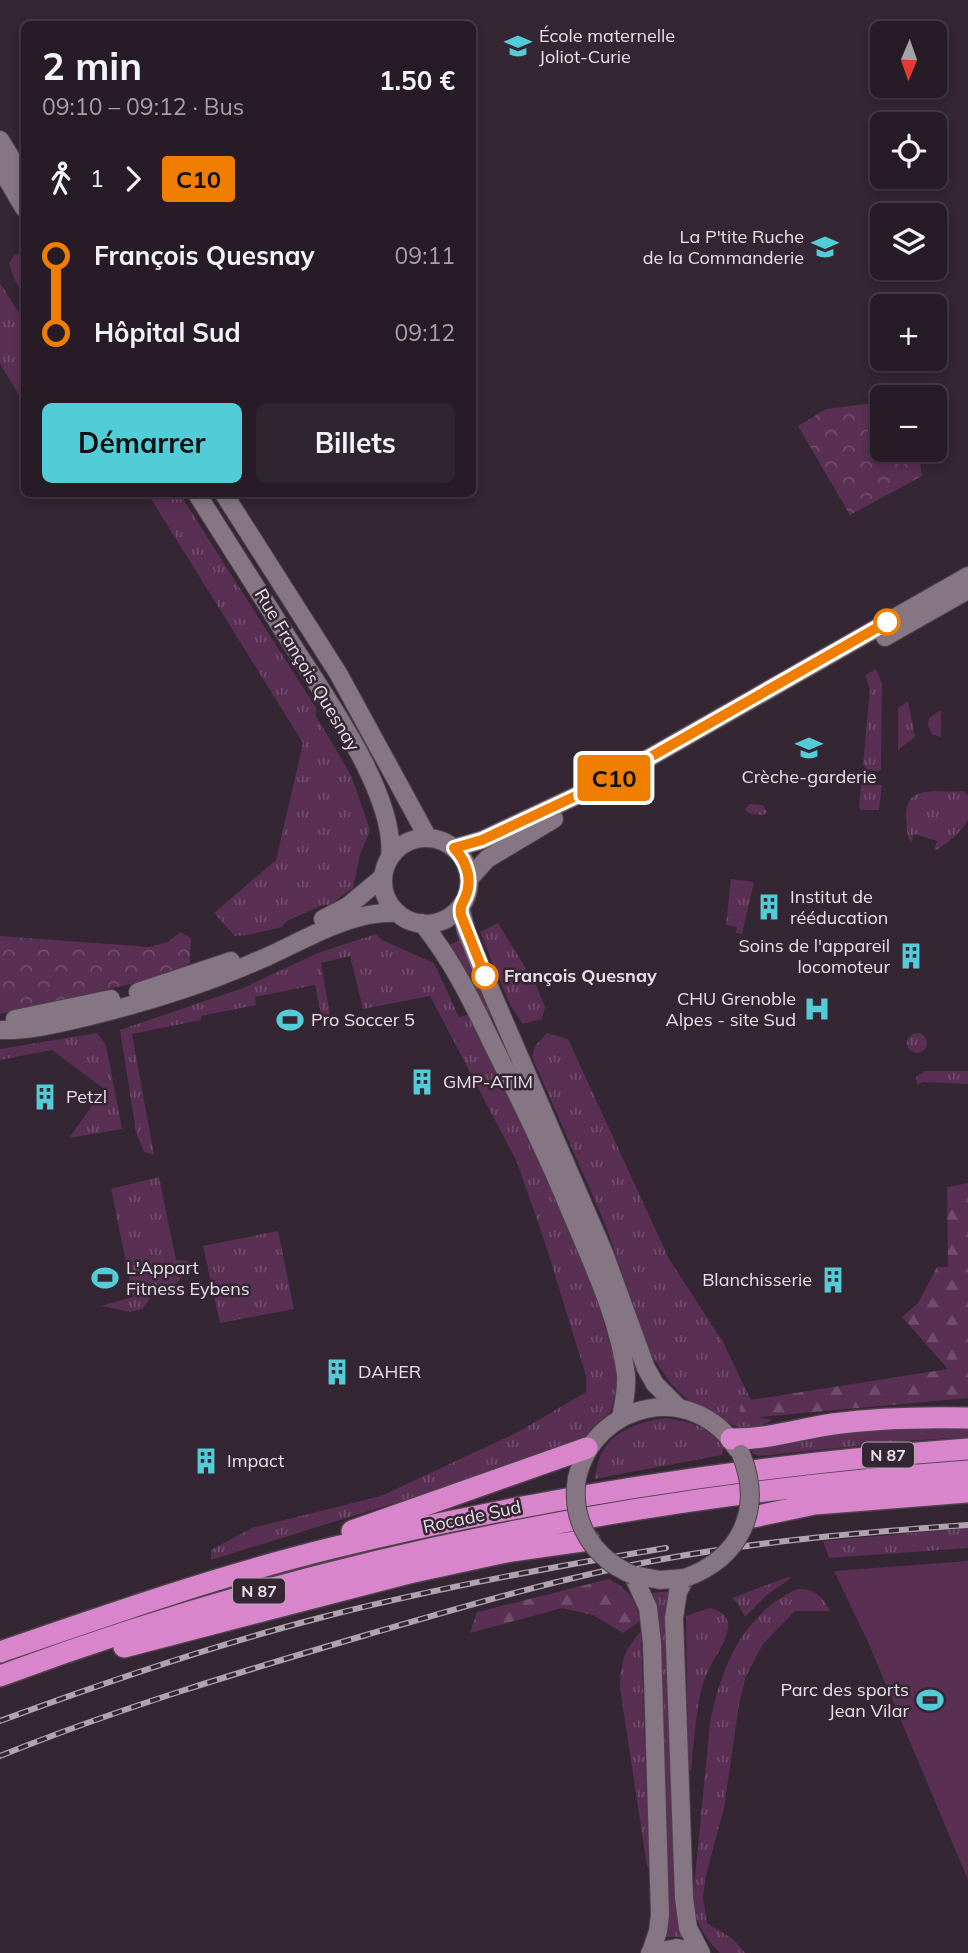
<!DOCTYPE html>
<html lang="fr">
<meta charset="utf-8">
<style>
:root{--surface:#271c26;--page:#2f252e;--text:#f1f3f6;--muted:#a4a1a7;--line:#433a43;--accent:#52ccd6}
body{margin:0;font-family:Mulish,sans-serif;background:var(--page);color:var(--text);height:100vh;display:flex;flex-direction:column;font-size:26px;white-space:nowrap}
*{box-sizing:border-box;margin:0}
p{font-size:23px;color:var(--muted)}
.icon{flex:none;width:38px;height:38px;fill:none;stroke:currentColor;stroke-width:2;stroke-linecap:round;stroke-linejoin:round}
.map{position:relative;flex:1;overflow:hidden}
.panel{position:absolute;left:21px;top:21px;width:455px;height:476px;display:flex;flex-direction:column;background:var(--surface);border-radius:10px;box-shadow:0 4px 10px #0003,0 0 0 2px var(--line)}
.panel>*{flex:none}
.badge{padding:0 14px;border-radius:5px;font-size:24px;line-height:46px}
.needle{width:46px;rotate:182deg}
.tools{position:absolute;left:870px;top:21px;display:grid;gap:14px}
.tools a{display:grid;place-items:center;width:77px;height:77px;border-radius:10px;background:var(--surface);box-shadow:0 4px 10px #0003,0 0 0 2px var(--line);font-size:35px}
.map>.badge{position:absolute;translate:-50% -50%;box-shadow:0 0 0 4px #fff}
.legs{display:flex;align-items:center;gap:10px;height:77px;padding:0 21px;font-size:23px}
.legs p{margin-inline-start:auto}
.summary{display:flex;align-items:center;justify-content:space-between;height:119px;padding:0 21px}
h1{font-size:38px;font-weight:700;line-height:52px}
.cta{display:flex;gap:14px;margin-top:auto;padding:14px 21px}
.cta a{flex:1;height:80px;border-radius:10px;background:var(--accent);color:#111;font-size:28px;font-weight:700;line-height:80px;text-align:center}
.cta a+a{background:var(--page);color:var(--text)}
ul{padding:0 21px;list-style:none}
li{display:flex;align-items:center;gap:24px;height:77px;font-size:26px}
li i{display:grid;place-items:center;width:10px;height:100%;margin:0 9px;background:currentColor}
li i::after{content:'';width:18px;height:18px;margin:-9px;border:5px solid;border-radius:50%;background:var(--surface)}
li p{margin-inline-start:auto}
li:first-child i{background:linear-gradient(#0000 50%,currentColor 0)}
li:last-child i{background:linear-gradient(currentColor 50%,#0000 0)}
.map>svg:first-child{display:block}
.grass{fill:url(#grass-tufts)}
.forest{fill:url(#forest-firs)}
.park{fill:url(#park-crowns)}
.pitch{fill:#592f53}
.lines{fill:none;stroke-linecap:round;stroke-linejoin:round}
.secondary-casing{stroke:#4d414b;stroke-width:20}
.highway-casing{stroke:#4d414b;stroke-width:24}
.secondary{stroke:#867583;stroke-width:18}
.highway{stroke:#d885cb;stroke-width:21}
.rail-casing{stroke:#afa3ad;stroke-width:6}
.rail{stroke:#342632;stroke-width:3.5;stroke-dasharray:10;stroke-linecap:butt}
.secondary-bridge-casing{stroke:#4d414b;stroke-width:20;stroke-linecap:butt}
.secondary-bridge{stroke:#867583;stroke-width:18}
.line-1-casing{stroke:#fff;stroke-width:16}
.line-1{stroke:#ee7d00;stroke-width:10}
.stop-1-dot{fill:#fff;stroke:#ee7d00;stroke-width:3.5}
.labels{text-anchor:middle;stroke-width:5;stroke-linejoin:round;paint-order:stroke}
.shield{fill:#342632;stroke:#b3a8b1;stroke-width:2}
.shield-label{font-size:16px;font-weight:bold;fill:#eae0e8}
.poi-label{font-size:18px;fill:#eae0e8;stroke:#342632;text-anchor:start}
.street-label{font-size:18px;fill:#eae0e8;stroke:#342632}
.stop-label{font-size:18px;font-weight:bold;fill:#eae0e8;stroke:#342632;text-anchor:start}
</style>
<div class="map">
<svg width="968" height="1953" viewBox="0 0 968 1953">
<defs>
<pattern id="grass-tufts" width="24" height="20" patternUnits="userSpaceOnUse" patternTransform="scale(1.75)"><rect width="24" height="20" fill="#592f53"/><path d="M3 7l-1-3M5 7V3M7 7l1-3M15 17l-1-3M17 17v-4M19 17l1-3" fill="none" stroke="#714d6c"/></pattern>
<pattern id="forest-firs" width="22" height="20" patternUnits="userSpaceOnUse" patternTransform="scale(1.75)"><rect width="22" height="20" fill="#592f53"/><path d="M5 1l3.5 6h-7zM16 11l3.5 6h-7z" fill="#714d6c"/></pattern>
<pattern id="park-crowns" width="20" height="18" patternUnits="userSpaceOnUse" patternTransform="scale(1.75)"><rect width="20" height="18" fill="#592f53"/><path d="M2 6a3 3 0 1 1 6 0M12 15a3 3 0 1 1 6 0" fill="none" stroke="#714d6c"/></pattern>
</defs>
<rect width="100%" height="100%" fill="#342632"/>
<!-- grass -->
<path class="grass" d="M 24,252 L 24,296 L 14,278 L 9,263 L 15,255 Z
M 0,283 L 24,321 L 24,403 L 0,364 Z
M 148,494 L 180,494 L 316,708 L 316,716 L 351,775 L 370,830 L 360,855 L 353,888 L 330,905 L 323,905 L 287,921 L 282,927 L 248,935 L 235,936 L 214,913 L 276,860 L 303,743 Z
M 876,669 L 882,683 L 881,769 L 879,771 L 867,770 L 863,764 L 870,689 L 865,675 Z
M 908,701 L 915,737 L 898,750 L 898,708 Z
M 939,711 L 941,711 L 941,737 L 932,734 L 928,726 L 929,718 Z
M 861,785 L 882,785 L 879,810 L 861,810 L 859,807 Z
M 963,791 L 968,795 C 968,802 968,813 968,819 C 965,829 944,847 934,851 L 937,841 L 914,834 L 911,843 C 906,834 907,826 906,816 C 906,782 939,794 963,791 Z
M 749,804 L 763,805 L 767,812 L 763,815 L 750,814 L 745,810 Z
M 731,879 L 754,882 L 742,934 L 736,933 L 737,927 L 726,925 Z
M 498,923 L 536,985 L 545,1007 L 542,1019 L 523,1024 L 510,1005 L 480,932 Z
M 376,934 L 382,940 L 434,963 L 459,1017 L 471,1014 L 547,1171 L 589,1272 L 620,1378 L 611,1411 L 583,1439 L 456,1484 L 211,1560 L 211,1550 L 252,1528 L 381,1496 L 518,1432 L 586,1392 L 586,1376 L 546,1246 L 517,1162 L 430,996 L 363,1009 L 350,956 L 321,963 L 332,1027 L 324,1028 L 315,985 L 255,997 L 256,1005 L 201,1016 L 201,1020 L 132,1034 L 154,1155 L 144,1152 L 136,1132 L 120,1030 L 243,988 L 318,953 Z
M 460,940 L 494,1016 L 490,1018 L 445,947 Z
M 97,1033 L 106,1045 L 122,1129 L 69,1138 L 104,1089 L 52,1050 L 0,1060 L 0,1049 Z
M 547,1033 L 568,1039 L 669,1259 L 723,1342 L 759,1417 L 773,1420 L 750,1430 L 733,1425 L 687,1399 L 672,1385 L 649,1352 L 606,1226 L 532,1057 L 535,1046 Z
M907 1043a10 10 0 1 1 20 0a10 10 0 1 1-20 0Z
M 925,1071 L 968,1071 L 968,1084 L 923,1082 L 917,1085 L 916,1077 Z
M 159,1177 L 176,1260 L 189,1261 C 181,1281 176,1289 154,1292 L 143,1309 L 130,1312 L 101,1306 L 133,1297 L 111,1189 Z
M 278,1231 L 294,1309 L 220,1323 L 203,1246 Z
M 666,1418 C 696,1423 703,1425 724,1446 L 722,1455 L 594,1479 C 596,1472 597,1464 600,1457 C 610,1431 641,1421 666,1418 Z
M 968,1423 L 968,1437 L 904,1441 L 759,1456 L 752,1453 L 754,1447 L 832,1432 Z
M 968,1528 L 968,1548 L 829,1558 L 823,1541 Z
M 788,1577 L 791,1578 L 767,1595 L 745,1617 L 738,1604 L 732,1598 Z
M 797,1589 C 813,1588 823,1596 830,1611 L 795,1611 L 763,1644 L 746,1676 L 739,1705 L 724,1808 L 706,1875 L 703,1897 L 707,1923 L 733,1939 L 745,1953 L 720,1953 C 703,1936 695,1922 693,1898 L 710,1723 C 721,1667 742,1615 797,1589 Z
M 671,1591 L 676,1903 L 679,1927 L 683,1937 L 664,1937 L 659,1636 L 658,1613 L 651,1593 Z
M 709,1608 C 720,1610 730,1616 728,1629 C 725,1645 713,1659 707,1673 C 695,1702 695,1739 691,1770 L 688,1770 L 686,1616 Z
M 641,1631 L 649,1867 L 647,1867 L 620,1688 C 621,1662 623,1651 641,1631 Z"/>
<!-- forest -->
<path class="forest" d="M 968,1183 L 968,1398 L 747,1418 L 742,1416 L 739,1408 L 744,1401 L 948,1369 L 902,1317 L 918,1303 L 937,1267 L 948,1267 L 947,1187 Z
M 609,1579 C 629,1590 636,1599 640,1621 L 623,1633 L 593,1615 L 562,1608 L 470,1633 L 477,1612 Z"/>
<!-- park -->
<path class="park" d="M 882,402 L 882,450 L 918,450 L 922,476 L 850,515 L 798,426 L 826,409 Z
M 180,932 L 191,938 L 190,963 L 178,973 L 0,1014 L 0,936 L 149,947 L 168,942 Z"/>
<!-- pitch -->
<path class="pitch" d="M 968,1561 L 968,1880 L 868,1642 L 834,1571 Z"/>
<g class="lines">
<!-- secondary casing -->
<g class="secondary-casing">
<path id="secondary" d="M 0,140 L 24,179
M 0,167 L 24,208
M 197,494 C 227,542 258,590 288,638 C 321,691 397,794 390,857
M 224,494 L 338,673 L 428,838
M 885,637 L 968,590
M383 881a43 43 0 1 1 86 0a43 43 0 1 1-86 0Z
M 454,848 L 482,840 L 610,780 L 968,576
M 469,879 L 487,859 L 554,819
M 460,907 L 466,930 L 482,970 L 604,1253 L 646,1368 L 655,1384 L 679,1408
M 323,919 L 348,906 L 383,877
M 422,923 C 453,961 473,1003 494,1047 C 521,1101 547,1154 570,1210 C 592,1263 619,1318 626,1375 C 627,1390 624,1403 621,1417
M 138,992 L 231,961
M 15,1019 L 111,999
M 0,1030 C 30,1031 60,1023 90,1016 C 147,1002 203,985 257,961 C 301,943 348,910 398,913
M 577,1478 C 595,1401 694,1380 737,1449
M 633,1575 L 648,1608 L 652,1643 L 660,1915 L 658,1931 L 651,1952
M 633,1575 L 660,1580 L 685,1578
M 685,1578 L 678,1592 L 674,1618 L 684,1898 L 688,1928 L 701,1953
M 650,1953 L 677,1948 L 696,1953"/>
</g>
<!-- highway casing -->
<g class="highway-casing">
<path id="highway" d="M 731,1439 C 766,1440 799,1429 833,1424 C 878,1418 923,1417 968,1418
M 748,1518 L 815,1504 L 968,1492
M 352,1531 L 587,1448
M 124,1647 L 409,1573 L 506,1552 L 589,1540
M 0,1652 C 110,1614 219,1576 332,1548 C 542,1497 753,1465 968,1449
M 0,1676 C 311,1560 637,1495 968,1471"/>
</g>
<!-- secondary -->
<use href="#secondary" class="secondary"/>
<!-- highway -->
<use href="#highway" class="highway"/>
<!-- rail casing -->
<g class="rail-casing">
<path id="rail" d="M 0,1721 C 106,1682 214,1645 323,1617 C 436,1588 551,1567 666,1548
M 0,1756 C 119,1708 243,1671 366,1635 C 462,1607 560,1578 658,1560 C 760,1541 865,1532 968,1525"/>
</g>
<!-- rail -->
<use href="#rail" class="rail"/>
<!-- secondary-bridge casing -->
<g class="secondary-bridge-casing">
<path id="secondary-bridge" d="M 577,1478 C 570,1522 593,1558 633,1575
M 685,1578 C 740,1558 764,1510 741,1454"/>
</g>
<!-- secondary-bridge -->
<use href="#secondary-bridge" class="secondary-bridge"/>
</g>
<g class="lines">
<!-- line-1 casing -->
<g class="line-1-casing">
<path id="line-1" d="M 485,976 L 461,915 C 460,907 461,906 465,898 C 473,880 467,862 454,848 L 482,840 L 610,780 L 887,622"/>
</g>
<!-- line-1 -->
<use href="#line-1" class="line-1"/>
</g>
<!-- icons -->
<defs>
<g id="school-bare" transform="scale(2.1)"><path d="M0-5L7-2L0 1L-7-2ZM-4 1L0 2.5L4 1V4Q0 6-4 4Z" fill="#52ccd6" stroke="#342632" stroke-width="2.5" paint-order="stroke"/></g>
<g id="building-bare" transform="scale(2.1)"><path d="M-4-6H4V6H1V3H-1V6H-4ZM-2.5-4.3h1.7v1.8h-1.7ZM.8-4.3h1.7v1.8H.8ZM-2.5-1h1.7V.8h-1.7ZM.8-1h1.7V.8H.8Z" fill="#52ccd6" stroke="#342632" stroke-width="2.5" paint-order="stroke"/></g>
<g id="hospital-bare" transform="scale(2.1)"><path d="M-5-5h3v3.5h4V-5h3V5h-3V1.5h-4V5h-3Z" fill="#52ccd6" stroke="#342632" stroke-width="2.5" paint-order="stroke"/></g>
<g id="stadium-bare" transform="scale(2.1)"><path d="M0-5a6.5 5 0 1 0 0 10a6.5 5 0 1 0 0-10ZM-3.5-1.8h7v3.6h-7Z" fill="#52ccd6" stroke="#342632" stroke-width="2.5" paint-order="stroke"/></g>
</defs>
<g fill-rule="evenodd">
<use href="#school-bare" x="518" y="46"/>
<use href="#school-bare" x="825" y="247"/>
<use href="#school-bare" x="809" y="748"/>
<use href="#building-bare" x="769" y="907"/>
<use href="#building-bare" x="911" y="956"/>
<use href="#hospital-bare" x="817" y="1009"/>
<use href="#stadium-bare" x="290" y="1020"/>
<use href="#building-bare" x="422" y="1082"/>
<use href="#building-bare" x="45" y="1097"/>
<use href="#stadium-bare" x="105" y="1278"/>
<use href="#building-bare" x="833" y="1280"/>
<use href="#building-bare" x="337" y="1372"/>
<use href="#building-bare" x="206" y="1461"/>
<use href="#stadium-bare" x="930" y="1700"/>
</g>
<!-- markers -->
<g class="stop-1-dot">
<circle cx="887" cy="622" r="12"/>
<circle cx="485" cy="976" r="12"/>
</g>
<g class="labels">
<!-- shield labels -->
<g class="shield">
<rect x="862" y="1442.5" width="52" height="25" rx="5"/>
<rect x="233" y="1578.5" width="52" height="25" rx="5"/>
</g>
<g class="shield-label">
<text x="888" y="1461">N 87</text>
<text x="259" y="1597">N 87</text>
</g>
<!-- poi labels -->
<g class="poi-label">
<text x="539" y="42">École maternelle<tspan x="539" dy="21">Joliot-Curie</tspan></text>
<text x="804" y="243" text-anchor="end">La P'tite Ruche<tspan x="804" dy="21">de la Commanderie</tspan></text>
<text x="809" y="783" text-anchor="middle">Crèche-garderie</text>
<text x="790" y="903">Institut de<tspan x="790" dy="21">rééducation</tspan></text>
<text x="890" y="952" text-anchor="end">Soins de l'appareil<tspan x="890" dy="21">locomoteur</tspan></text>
<text x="796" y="1005" text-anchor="end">CHU Grenoble<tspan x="796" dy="21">Alpes - site Sud</tspan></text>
<text x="311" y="1026">Pro Soccer 5</text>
<text x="443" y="1088">GMP-ATIM</text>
<text x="66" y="1103">Petzl</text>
<text x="126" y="1274">L'Appart<tspan x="126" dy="21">Fitness Eybens</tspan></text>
<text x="812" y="1286" text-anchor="end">Blanchisserie</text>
<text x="358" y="1378">DAHER</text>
<text x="227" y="1467">Impact</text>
<text x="909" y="1696" text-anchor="end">Parc des sports<tspan x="909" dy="21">Jean Vilar</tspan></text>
</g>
<!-- street labels -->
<g class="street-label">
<text transform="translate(307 670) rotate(59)" y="6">Rue François Quesnay</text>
<text transform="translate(472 1517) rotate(-12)" y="6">Rocade Sud</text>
</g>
<!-- stop labels -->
<g class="stop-label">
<text x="504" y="982">François Quesnay</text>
</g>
</g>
</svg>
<div class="tools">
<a><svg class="needle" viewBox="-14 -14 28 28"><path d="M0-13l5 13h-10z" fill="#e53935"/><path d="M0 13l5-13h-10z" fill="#a4a1a7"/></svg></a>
<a><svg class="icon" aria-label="locate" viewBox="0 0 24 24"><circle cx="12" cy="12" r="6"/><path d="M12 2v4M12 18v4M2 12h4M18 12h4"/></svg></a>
<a><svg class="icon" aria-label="layers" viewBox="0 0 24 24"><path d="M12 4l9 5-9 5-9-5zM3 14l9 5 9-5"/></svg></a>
<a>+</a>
<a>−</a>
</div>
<b class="badge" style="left:614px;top:778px;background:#ee7d00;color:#111">C10</b>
<section class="panel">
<div class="summary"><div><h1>2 min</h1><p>09:10 – 09:12 · Bus</p></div><b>1.50 €</b></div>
<div class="legs"><svg class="icon" aria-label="walk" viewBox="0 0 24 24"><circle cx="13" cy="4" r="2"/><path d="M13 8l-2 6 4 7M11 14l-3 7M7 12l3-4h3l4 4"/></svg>1<svg class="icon" aria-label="forward" viewBox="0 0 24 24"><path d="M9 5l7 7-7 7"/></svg><b class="badge" style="background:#ee7d00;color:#111">C10</b></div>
<ul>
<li><i style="color:#ee7d00"></i><b>François Quesnay</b><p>09:11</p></li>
<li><i style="color:#ee7d00"></i><b>Hôpital Sud</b><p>09:12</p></li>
</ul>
<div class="cta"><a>Démarrer</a><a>Billets</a></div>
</section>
</div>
